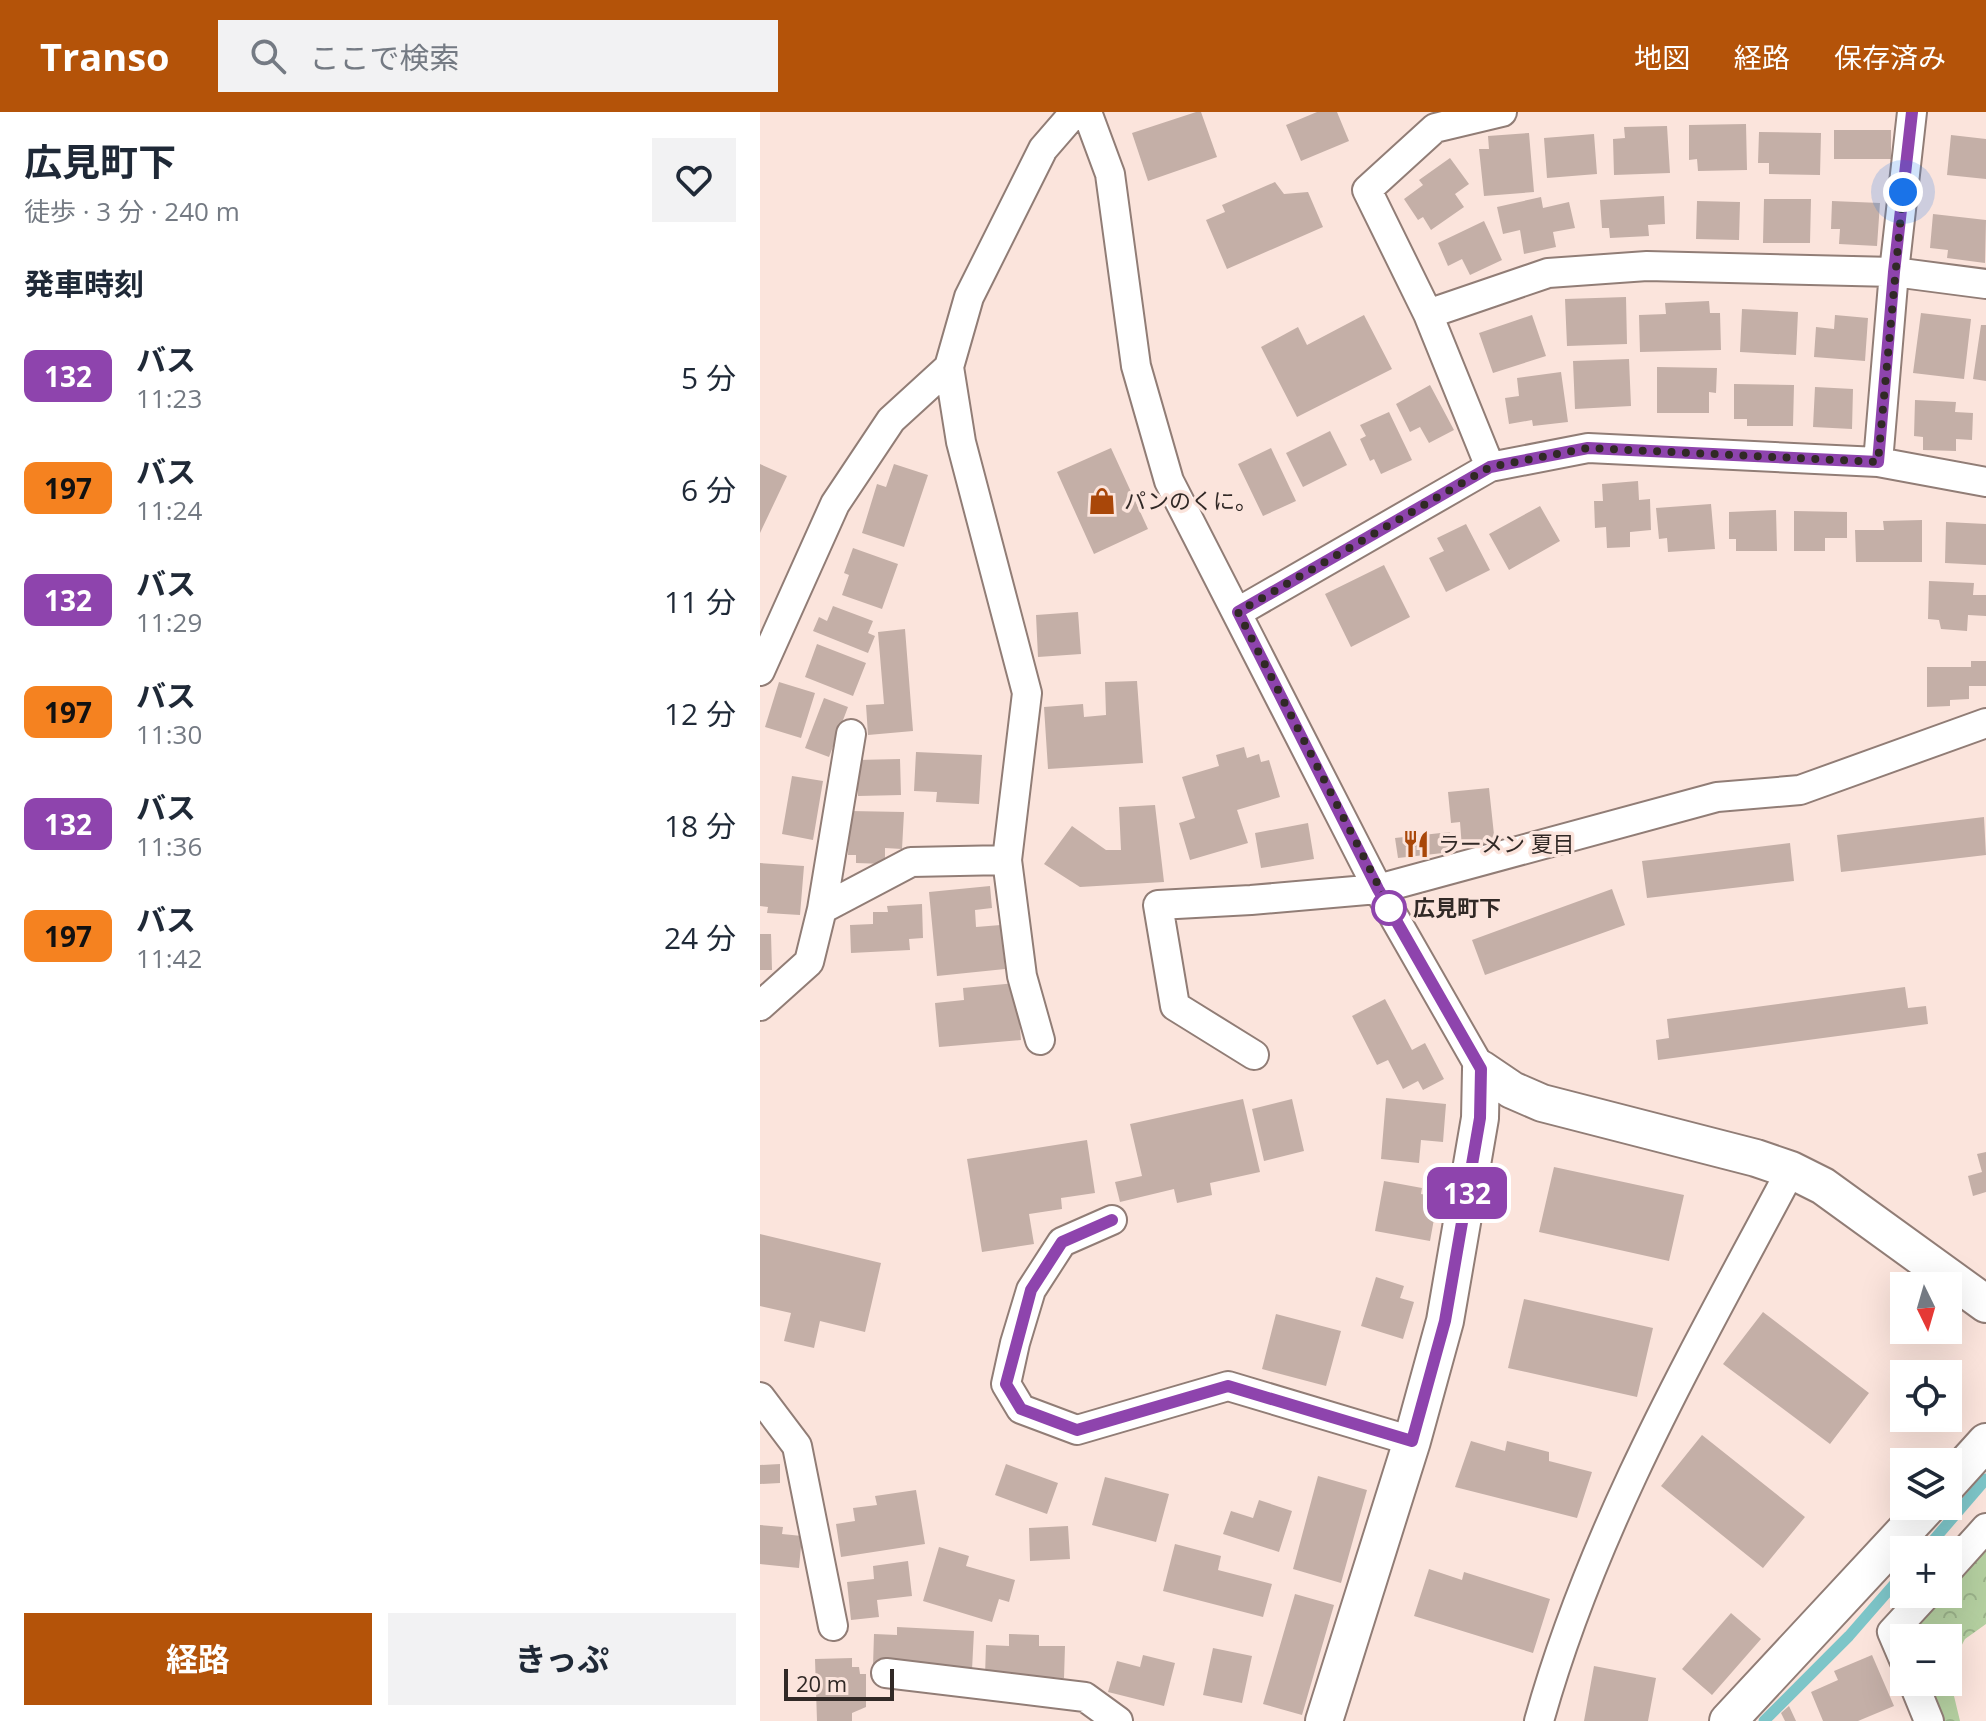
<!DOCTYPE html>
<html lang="ja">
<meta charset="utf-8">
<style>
:root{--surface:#fff;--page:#f2f2f3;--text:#1f2937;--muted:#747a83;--accent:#b45309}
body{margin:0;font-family:"Open Sans","Noto Sans JP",sans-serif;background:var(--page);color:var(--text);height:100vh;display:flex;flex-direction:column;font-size:30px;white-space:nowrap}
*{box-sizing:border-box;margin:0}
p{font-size:26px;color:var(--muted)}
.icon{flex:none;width:44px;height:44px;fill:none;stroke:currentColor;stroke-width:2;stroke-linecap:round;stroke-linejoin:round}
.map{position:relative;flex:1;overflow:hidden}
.drawer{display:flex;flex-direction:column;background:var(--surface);width:760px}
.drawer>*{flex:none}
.badge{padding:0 16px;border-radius:12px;font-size:28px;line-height:52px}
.needle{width:52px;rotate:175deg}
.tools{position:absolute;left:1130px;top:1160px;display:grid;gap:16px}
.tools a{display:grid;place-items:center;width:72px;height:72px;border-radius:0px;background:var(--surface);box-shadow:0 8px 32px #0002;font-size:40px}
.scale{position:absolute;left:24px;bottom:20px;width:110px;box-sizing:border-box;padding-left:8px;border:4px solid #312926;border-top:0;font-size:22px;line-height:28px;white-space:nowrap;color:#312926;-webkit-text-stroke:6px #fbe4dc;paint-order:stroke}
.you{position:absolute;width:40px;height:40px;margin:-20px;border:6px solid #fff;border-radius:50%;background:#1a73e8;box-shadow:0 0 0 12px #1a73e833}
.map>.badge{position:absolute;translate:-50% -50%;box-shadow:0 0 0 4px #fff}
h2{padding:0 24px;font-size:30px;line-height:72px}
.round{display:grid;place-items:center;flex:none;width:84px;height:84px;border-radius:0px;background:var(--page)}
.overview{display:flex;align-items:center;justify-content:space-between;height:136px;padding:0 24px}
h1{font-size:38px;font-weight:700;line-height:60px}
.action{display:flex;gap:16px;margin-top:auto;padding:16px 24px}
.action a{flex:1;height:92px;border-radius:0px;background:var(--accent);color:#fff;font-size:32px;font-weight:700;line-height:92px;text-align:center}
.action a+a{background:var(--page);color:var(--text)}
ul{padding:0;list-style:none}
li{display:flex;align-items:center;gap:24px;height:112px;padding:0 24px}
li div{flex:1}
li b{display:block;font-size:30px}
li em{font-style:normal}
li .badge{min-width:88px;font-weight:700;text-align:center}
header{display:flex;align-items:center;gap:48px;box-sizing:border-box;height:112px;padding:0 40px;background:var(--accent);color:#fff}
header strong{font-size:38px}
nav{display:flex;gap:44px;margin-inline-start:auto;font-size:28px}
.search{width:560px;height:72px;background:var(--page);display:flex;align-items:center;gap:20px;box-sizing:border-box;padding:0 28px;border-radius:0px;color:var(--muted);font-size:30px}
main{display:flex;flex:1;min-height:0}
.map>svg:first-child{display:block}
.forest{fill:url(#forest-crowns)}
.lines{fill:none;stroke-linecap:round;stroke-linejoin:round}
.stream{stroke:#7dc5c8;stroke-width:11}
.building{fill:#c4afa7}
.minor-casing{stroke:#917d76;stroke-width:32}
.tertiary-casing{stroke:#917d76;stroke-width:40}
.minor{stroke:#fff;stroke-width:28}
.tertiary{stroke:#fff;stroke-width:36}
.line-casing{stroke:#fff;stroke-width:18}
.line{stroke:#8e44ad;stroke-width:12}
.walk{stroke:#312926;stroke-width:8;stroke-dasharray:0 14.4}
.stop-dot{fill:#fff;stroke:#8e44ad;stroke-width:4}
.labels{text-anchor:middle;stroke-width:7;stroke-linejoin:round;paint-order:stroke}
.poi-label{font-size:22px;fill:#312926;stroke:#fbe4dc;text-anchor:start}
.stop-label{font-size:22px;font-weight:bold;fill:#312926;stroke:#fbe4dc;text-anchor:start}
</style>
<header>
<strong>Transo</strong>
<div class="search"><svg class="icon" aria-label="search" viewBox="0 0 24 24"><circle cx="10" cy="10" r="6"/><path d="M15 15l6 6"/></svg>ここで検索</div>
<nav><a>地図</a><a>経路</a><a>保存済み</a></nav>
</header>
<main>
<section class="drawer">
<div class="overview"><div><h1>広見町下</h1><p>徒歩 · 3 分 · 240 m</p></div><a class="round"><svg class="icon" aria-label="heart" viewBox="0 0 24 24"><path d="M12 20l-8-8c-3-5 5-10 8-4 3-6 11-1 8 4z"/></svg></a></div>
<h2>発車時刻</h2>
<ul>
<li><span class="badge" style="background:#8e44ad;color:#fff">132</span><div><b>バス</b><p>11:23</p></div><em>5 分</em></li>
<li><span class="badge" style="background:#f58220;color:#111">197</span><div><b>バス</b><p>11:24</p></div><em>6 分</em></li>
<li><span class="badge" style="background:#8e44ad;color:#fff">132</span><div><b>バス</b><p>11:29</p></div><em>11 分</em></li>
<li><span class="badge" style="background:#f58220;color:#111">197</span><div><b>バス</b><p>11:30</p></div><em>12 分</em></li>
<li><span class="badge" style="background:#8e44ad;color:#fff">132</span><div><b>バス</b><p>11:36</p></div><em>18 分</em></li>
<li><span class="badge" style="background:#f58220;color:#111">197</span><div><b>バス</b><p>11:42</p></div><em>24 分</em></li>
</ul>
<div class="action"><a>経路</a><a>きっぷ</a></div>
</section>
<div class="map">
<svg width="1226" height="1609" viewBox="0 0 1226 1609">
<defs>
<pattern id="forest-crowns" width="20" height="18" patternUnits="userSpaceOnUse" patternTransform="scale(2)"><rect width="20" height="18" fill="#b4cfa0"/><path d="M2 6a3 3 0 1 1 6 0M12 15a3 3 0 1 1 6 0" fill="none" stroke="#9bb28a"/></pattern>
</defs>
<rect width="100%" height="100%" fill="#fbe4dc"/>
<!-- forest -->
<path class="forest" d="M 1226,1427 L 1226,1512 L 1205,1527 L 1188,1559 L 1200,1609 L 1176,1609 L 1161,1570 L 1188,1570 L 1188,1526 L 1145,1526 L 1179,1482 L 1188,1482 L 1188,1471 Z"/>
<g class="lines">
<!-- stream -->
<path class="stream" d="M 1165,1438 L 1226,1367
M 1004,1609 L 1089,1524 L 1144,1461"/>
</g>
<!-- building -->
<path class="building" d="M 436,0 L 441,0 L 457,45 L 388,69 L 372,21 Z
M 557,0 L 577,0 L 589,29 L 541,49 L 526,13 Z
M 986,12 L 987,58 L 938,59 L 937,47 L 929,48 L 929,13 Z
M 907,14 L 910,61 L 854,63 L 853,27 L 865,26 L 864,15 Z
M 1074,18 L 1131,18 L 1131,47 L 1074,47 Z
M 999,20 L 1061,21 L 1060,63 L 1009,62 L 1009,51 L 998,51 Z
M 769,21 L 774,80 L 724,84 L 719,37 L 729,37 L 728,24 Z
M 834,22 L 837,62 L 787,66 L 784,26 Z
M 1191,23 L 1226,27 L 1226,67 L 1187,63 Z
M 690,46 L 709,72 L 695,82 L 704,95 L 671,118 L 663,105 L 658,108 L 644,87 L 663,73 L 659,68 Z
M 515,70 L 524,82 L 548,80 L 563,115 L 467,157 L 446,108 L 465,100 L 462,93 Z
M 904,84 L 905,112 L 888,113 L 889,124 L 850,126 L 849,116 L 842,116 L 840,88 Z
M 781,85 L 783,96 L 809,90 L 815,116 L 793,120 L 796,135 L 764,142 L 760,118 L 743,122 L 737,95 Z
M 1004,87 L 1051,87 L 1050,131 L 1003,131 Z
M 937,89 L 980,90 L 979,128 L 936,127 Z
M 1072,89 L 1120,91 L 1117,134 L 1079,132 L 1080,117 L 1071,117 Z
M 1173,102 L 1226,108 L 1225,151 L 1187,146 L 1188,138 L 1170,136 Z
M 724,109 L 742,148 L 710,163 L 702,147 L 688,154 L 678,131 Z
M 866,185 L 867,232 L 807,234 L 805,187 Z
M 949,189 L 950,201 L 960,201 L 961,238 L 880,240 L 879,203 L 906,202 L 905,191 Z
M 982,197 L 1038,200 L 1036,243 L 980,240 Z
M 1161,201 L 1211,207 L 1204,267 L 1153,261 Z
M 604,203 L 632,257 L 537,305 L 501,235 L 538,215 L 547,233 Z
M 772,203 L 786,244 L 733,261 L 719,221 Z
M 1075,203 L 1108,206 L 1105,249 L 1054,245 L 1056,215 L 1074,217 Z
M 1221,213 L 1226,213 L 1226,269 L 1213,267 Z
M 869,247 L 871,294 L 815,297 L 813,249 Z
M 897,255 L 957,256 L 956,281 L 949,280 L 949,301 L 897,301 Z
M 801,260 L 808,310 L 773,314 L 772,308 L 749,312 L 745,286 L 759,284 L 757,266 Z
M 974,272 L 1034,273 L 1033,314 L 987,314 L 987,307 L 974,307 Z
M 670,273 L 694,318 L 669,331 L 660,315 L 650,320 L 636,292 Z
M 1055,275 L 1093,277 L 1092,317 L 1053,315 Z
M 1155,288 L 1196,290 L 1195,300 L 1213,301 L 1212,328 L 1196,327 L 1196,339 L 1163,338 L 1163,325 L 1154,324 Z
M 629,300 L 652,348 L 621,362 L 614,347 L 610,349 L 600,327 L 606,324 L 600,313 Z
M 570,319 L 587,353 L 543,375 L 526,341 Z
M 351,336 L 388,417 L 334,442 L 297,360 Z
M 511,336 L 536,389 L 503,404 L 478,352 Z
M 0,352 L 27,364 L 0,421 Z
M 134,352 L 168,363 L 144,435 L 102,421 L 117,372 L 126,375 Z
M 878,369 L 879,388 L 890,387 L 891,418 L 870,420 L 870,435 L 847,436 L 846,415 L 835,416 L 834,389 L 843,389 L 842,372 Z
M 951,392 L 955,437 L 908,440 L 907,426 L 899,427 L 896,396 Z
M 780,394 L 800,429 L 749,458 L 729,422 Z
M 1016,398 L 1017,439 L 976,439 L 976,427 L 969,427 L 969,400 Z
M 1034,399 L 1087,400 L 1087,426 L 1065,426 L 1065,439 L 1034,439 Z
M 1162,408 L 1162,450 L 1096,450 L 1095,418 L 1124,418 L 1123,409 Z
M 1186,410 L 1226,412 L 1226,453 L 1185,451 Z
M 706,412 L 730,458 L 686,480 L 669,446 L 684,439 L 677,426 Z
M 93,436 L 138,452 L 122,497 L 82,483 L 89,463 L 84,461 Z
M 624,453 L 650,505 L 591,535 L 565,482 Z
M 1169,469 L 1214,471 L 1213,483 L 1226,483 L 1226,504 L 1208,503 L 1207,519 L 1181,517 L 1179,508 L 1168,507 Z
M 73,494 L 113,509 L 108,521 L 115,524 L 108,541 L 53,519 L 59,505 L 67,509 Z
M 318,500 L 321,542 L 278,545 L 276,503 Z
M 145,517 L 153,619 L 108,623 L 106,593 L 124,592 L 118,520 Z
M 57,532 L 106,551 L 93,584 L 45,565 Z
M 1211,549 L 1226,549 L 1226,574 L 1209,574 L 1209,587 L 1190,588 L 1190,594 L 1167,595 L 1167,555 L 1211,555 Z
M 377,569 L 383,651 L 288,657 L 284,595 L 323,592 L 324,605 L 346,603 L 345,570 Z
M 19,570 L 55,581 L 41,626 L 5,615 Z
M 64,586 L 88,595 L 69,645 L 45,636 Z
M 484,635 L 487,646 L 499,642 L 501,650 L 509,648 L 520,685 L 477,698 L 488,731 L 430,748 L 419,711 L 435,706 L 422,665 L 459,654 L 456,643 Z
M 156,640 L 222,643 L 219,692 L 176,690 L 177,680 L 154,679 Z
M 140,647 L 141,683 L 98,684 L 96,648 Z
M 32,664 L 63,669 L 53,728 L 22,722 Z
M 729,676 L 735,732 L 702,736 L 700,710 L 691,711 L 688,680 Z
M 395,693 L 404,770 L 320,775 L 284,752 L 312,714 L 346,738 L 361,738 L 359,695 Z
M 90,699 L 144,700 L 142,737 L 125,736 L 125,752 L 96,751 L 96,743 L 88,743 Z
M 1224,705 L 1226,743 L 1081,760 L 1077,723 Z
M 548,711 L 554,747 L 501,756 L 495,721 Z
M 690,720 L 692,740 L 638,746 L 635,726 Z
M 1030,731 L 1034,769 L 887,786 L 882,749 Z
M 0,751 L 44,754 L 40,803 L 7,801 L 8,795 L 0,794 Z
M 230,774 L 232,796 L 215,798 L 216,815 L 241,813 L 245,857 L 177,864 L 169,780 Z
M 852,777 L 865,813 L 725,863 L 712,828 Z
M 162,792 L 163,826 L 149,827 L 150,838 L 91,841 L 90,813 L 113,812 L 113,800 L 128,800 L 127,794 Z
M 0,822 L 11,822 L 12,858 L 0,858 Z
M 256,871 L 261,928 L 179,935 L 175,891 L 204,888 L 203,876 Z
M 1145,875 L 1148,896 L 1166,894 L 1168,912 L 898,948 L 896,928 L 909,926 L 907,907 Z
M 625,887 L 652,938 L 665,931 L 684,967 L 663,978 L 658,969 L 643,977 L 628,948 L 617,953 L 592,904 Z
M 626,986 L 686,992 L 683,1030 L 661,1028 L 659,1051 L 621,1047 Z
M 483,987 L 500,1060 L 450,1071 L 452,1083 L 417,1091 L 414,1077 L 360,1090 L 355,1070 L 382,1064 L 370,1012 Z
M 532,987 L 544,1039 L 504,1049 L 492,997 Z
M 327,1028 L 335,1081 L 301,1086 L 302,1097 L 269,1102 L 274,1132 L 222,1140 L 207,1047 Z
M 1226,1040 L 1226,1080 L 1213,1084 L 1208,1064 L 1222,1060 L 1217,1042 Z
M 794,1055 L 924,1083 L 909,1149 L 779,1120 Z
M 624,1069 L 662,1076 L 661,1082 L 678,1085 L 670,1129 L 615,1119 Z
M 0,1122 L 121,1151 L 105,1220 L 60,1209 L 54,1236 L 24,1229 L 31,1201 L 0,1194 Z
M 616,1165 L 644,1174 L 640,1186 L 654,1190 L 643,1227 L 601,1214 Z
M 764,1187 L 893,1216 L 877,1285 L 748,1256 Z
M 1003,1200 L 1109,1281 L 1070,1332 L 963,1252 Z
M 516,1202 L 581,1219 L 566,1274 L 502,1257 Z
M 942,1323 L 1045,1405 L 1003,1456 L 901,1374 Z
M 711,1329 L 745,1339 L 747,1329 L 789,1340 L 789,1349 L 832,1360 L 817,1406 L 695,1375 Z
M 20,1352 L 20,1371 L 0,1372 L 0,1353 Z
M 246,1352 L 298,1371 L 287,1402 L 235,1383 Z
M 558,1364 L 607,1378 L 581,1471 L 533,1457 Z
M 345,1365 L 409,1382 L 396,1430 L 332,1413 Z
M 156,1378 L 165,1432 L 81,1445 L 76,1412 L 95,1409 L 93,1396 L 117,1393 L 115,1384 Z
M 499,1388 L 532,1399 L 519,1440 L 463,1422 L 471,1399 L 493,1406 Z
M 0,1413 L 23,1415 L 22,1422 L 42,1424 L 39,1456 L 0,1452 Z
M 308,1414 L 310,1447 L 270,1449 L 269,1416 Z
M 415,1432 L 461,1444 L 458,1458 L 512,1472 L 503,1505 L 403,1479 Z
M 179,1435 L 209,1444 L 206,1454 L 255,1468 L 249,1490 L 239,1487 L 232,1510 L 163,1489 Z
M 148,1449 L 152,1484 L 117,1488 L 119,1505 L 91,1508 L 87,1470 L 114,1467 L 113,1454 Z
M 669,1457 L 702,1468 L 704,1460 L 790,1487 L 773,1541 L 654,1504 Z
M 535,1482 L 574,1493 L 542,1603 L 503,1592 Z
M 971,1501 L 1001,1527 L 952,1583 L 922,1557 Z
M 137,1515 L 214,1519 L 212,1558 L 113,1554 L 114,1522 L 137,1523 Z
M 249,1522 L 279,1523 L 279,1534 L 305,1534 L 304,1566 L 225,1564 L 226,1533 L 249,1534 Z
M 453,1536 L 492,1544 L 482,1591 L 443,1583 Z
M 383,1543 L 415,1551 L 404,1594 L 348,1580 L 357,1549 L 380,1555 Z
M 1112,1543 L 1134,1594 L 1098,1609 L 1063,1609 L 1051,1580 L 1078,1568 L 1074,1559 Z
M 92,1546 L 92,1555 L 99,1555 L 100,1562 L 106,1562 L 106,1595 L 92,1601 L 92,1609 L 57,1609 L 55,1547 Z
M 834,1554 L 896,1566 L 888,1609 L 824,1609 Z
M 1029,1594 L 1036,1609 L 1025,1609 L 1021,1601 Z"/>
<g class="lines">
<!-- minor casing -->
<g class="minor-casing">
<path id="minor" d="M 327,0 L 350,62 L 376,254 L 409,369 L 618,777 L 721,957
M 668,202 L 788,161 L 887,154 L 1134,160 L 1226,172
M 189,255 L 201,330 L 267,581 L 247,748 L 262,864 L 280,928
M 1118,350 L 1134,160 L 1152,0
M 730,355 L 668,202 L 607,78 L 675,16 L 742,0
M 478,500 L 730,355 L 828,336 L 1118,350 L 1226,370
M 0,559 L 75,392 L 131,308 L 189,255 L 209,185 L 283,37 L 315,0
M 62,797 L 151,750 L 247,748
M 0,894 L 49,850 L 62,797 L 91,622
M 494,943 L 415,894 L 398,793 L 491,788 L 618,777 L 957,685 L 1040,678 L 1226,611
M 352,1108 L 302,1130 L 271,1178 L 255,1231 L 246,1272 L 261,1297 L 317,1318 L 468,1274 L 652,1329
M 0,1285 L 37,1334 L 73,1514
M 1188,1458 L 1226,1416
M 1144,1548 L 1132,1520 L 1167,1482
M 126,1561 L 325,1585 L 358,1609
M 1153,1570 L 1169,1609
M 779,1609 C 834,1412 936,1237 1031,1058"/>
</g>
<!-- tertiary casing -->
<g class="tertiary-casing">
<path id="tertiary" d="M 721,957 L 752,978 L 782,991 L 996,1046 L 1031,1058 L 1063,1074 L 1226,1192
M 1188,1372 L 1226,1330
M 564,1609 L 652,1329 L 685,1209 L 720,1006 L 721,957
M 968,1609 L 1168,1394"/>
</g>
<!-- minor -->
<use href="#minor" class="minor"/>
<!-- tertiary -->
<use href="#tertiary" class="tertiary"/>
</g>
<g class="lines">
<!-- line casing -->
<g class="line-casing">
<path id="line" d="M 352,1108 L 302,1130 L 271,1178 L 246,1272 L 261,1297 L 317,1318 L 468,1274 L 652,1329 L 685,1209 L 720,1006 L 721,957 L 618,777 L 478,500 L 730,355 L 828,336 L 1118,350 L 1134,160 L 1152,0"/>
</g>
<!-- line -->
<use href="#line" class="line"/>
<!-- walk -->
<path class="walk" d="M 629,796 L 633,802 L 478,500 L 730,355 L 828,336 L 1118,350 L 1143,80"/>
</g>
<!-- icons -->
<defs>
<g id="shop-bare" transform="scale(2.16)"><path d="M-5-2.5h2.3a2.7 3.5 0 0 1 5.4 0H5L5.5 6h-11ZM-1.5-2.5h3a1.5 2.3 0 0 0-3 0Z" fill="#a94709" stroke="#fbe4dc" stroke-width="2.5" paint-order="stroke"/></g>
<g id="restaurant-bare" transform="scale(2.16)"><path d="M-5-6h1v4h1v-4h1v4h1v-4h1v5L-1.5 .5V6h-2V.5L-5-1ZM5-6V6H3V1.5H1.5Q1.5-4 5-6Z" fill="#a94709" stroke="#fbe4dc" stroke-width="2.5" paint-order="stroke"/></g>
</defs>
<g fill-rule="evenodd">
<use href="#shop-bare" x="342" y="389"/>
<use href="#restaurant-bare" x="656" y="732"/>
</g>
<!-- markers -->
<circle class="stop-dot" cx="629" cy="796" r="16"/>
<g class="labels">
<!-- poi labels -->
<g class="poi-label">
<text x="364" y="397">パンのくに。</text>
<text x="678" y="740">ラーメン 夏目</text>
</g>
<!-- stop labels -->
<g class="stop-label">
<text x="653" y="804">広見町下</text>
</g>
</g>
</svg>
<div class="tools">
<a><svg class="needle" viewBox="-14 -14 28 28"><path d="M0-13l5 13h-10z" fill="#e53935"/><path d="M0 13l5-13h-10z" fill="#747a83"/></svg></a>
<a><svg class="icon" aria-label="locate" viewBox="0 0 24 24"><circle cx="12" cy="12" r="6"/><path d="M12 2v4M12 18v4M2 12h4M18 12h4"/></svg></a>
<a><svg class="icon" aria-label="layers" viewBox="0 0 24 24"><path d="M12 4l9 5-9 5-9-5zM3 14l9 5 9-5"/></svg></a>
<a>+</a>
<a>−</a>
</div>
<div class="scale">20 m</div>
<div class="you" style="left:1143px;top:80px"></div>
<b class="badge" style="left:707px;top:1081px;background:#8e44ad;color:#fff">132</b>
</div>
</main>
